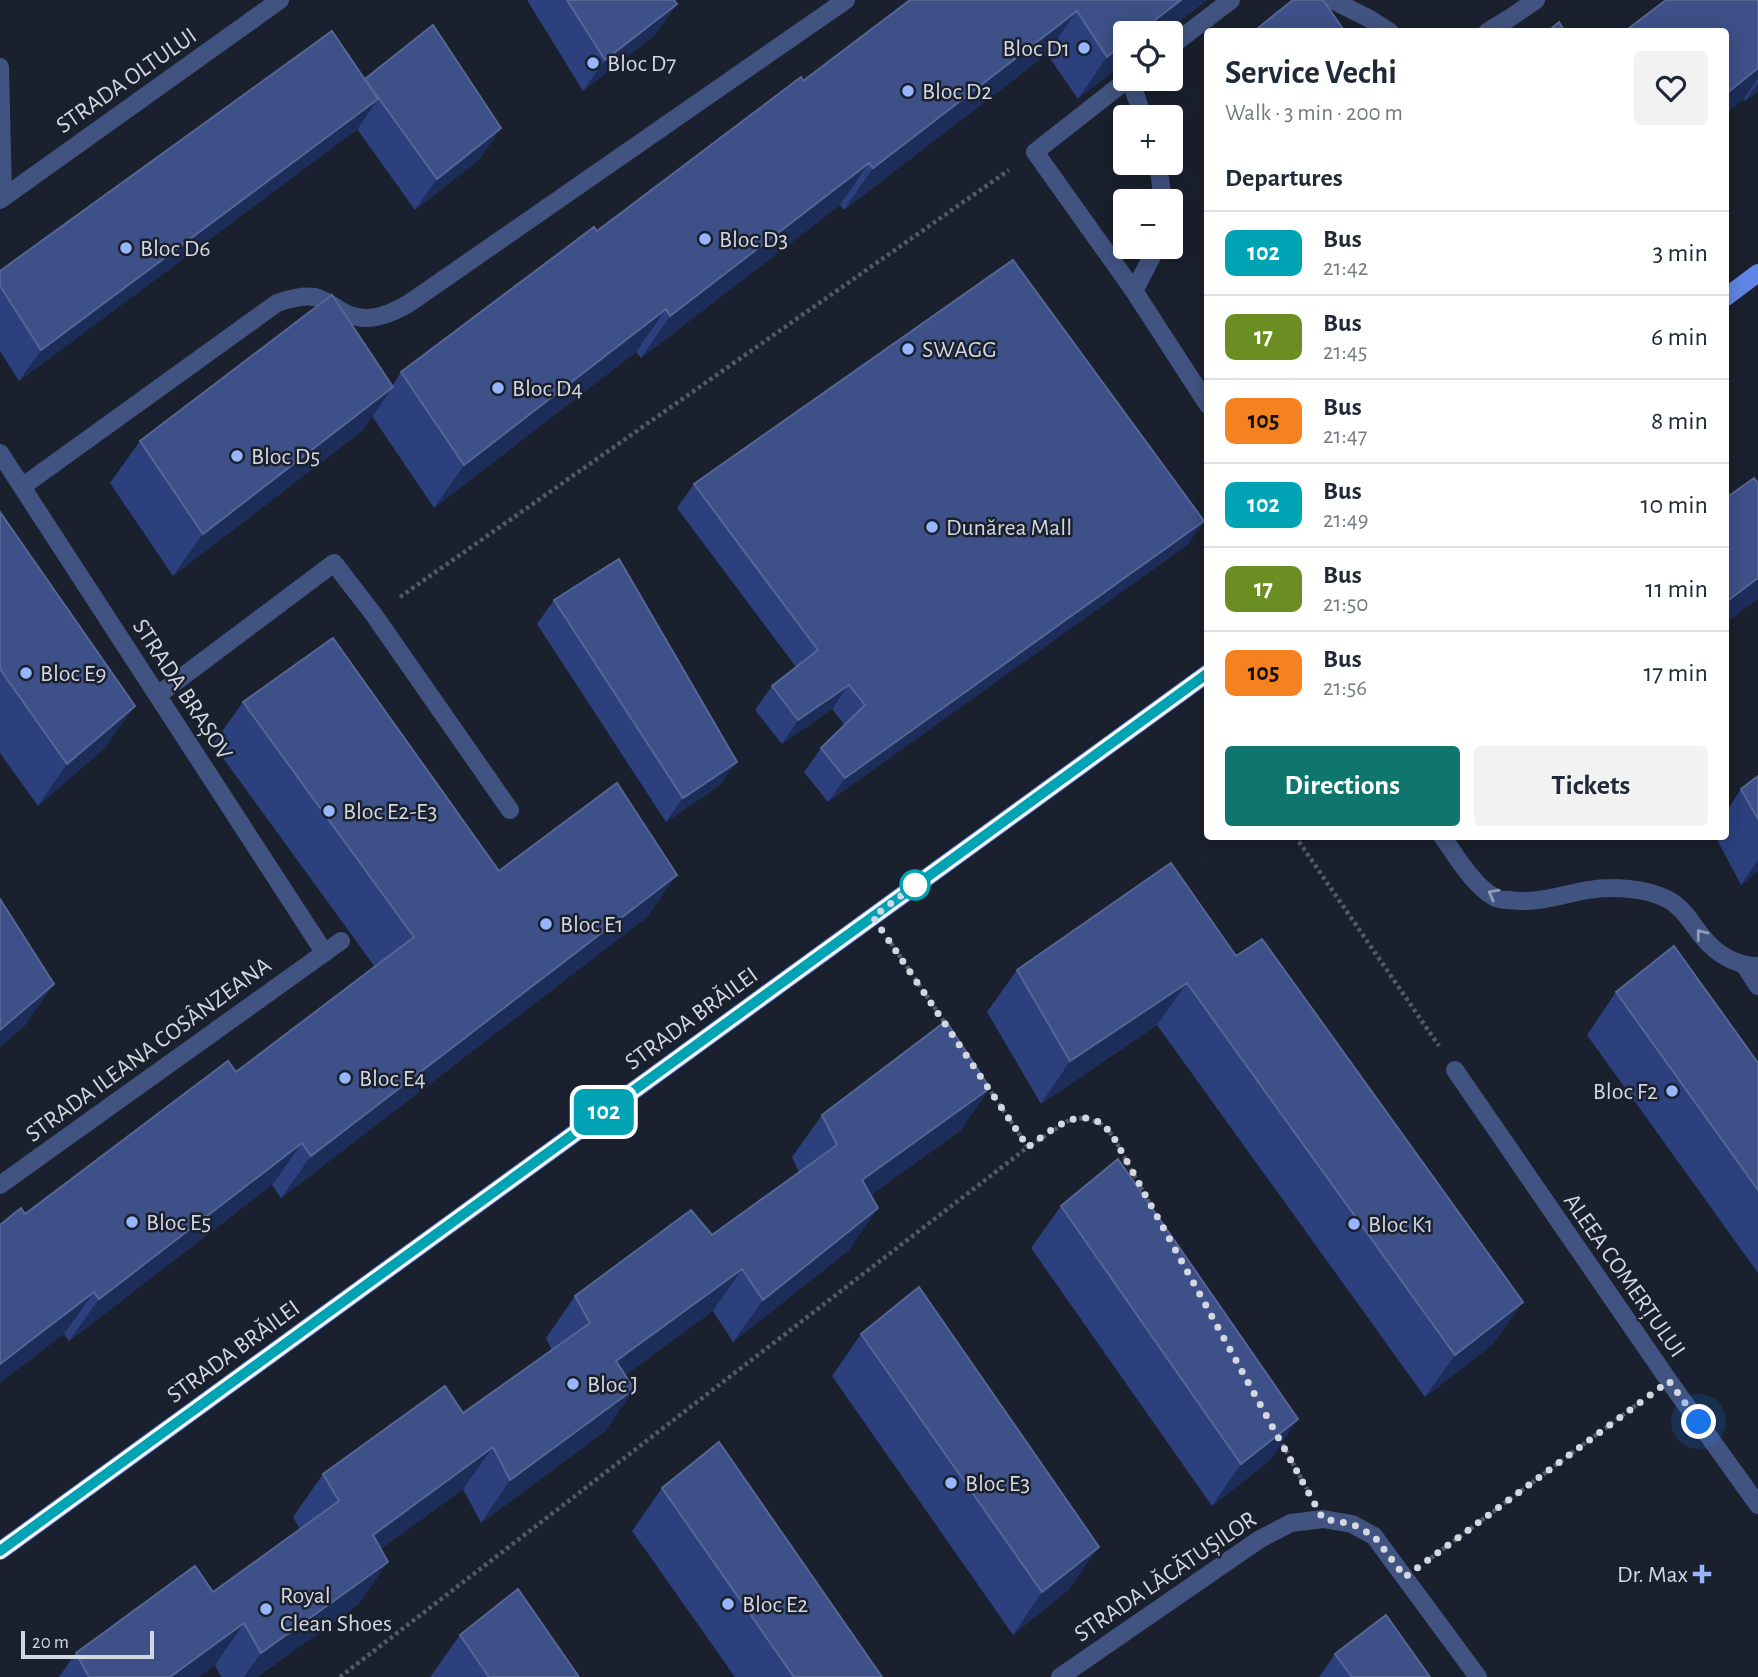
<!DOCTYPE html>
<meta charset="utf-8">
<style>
:root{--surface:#fff;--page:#f2f2f3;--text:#1f2937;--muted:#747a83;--line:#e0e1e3;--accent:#0f766e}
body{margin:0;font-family:"Alegreya Sans",sans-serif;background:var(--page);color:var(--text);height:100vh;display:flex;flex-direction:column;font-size:26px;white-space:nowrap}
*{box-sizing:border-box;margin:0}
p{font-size:23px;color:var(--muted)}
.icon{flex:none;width:38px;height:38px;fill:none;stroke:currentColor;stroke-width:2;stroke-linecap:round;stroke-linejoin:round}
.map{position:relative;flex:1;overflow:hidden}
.drawer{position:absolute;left:1204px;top:28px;width:525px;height:812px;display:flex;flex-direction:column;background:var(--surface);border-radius:7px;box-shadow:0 4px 18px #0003}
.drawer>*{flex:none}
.badge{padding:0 14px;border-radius:10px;font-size:24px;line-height:46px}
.controls{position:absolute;left:1113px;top:21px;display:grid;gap:14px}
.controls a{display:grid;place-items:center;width:70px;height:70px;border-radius:7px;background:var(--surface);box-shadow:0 4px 18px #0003;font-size:35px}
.scale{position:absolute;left:21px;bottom:18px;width:133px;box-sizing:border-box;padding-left:7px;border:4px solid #d3d7e0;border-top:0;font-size:19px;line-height:24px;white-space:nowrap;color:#d3d7e0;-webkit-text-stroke:5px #1a202d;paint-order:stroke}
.you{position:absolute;width:35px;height:35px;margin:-18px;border:5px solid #fff;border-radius:50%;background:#1a73e8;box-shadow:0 0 0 10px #1a73e833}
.map>.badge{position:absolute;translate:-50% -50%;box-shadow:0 0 0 4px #fff}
h2{padding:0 21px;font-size:26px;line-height:63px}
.round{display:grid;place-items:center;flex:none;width:74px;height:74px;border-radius:7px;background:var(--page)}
.overview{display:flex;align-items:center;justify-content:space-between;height:119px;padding:0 21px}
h1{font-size:33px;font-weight:600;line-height:52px}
.action{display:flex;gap:14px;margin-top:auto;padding:14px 21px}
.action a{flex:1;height:80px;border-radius:7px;background:var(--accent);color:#fff;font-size:28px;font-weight:600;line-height:80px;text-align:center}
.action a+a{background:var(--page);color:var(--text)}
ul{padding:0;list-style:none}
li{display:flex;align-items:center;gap:21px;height:84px;padding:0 21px;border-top:2px solid var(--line)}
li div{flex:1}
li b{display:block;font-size:26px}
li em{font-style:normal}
li .badge{min-width:77px;font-weight:700;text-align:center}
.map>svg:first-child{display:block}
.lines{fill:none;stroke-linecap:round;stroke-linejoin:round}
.path{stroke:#545965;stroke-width:4.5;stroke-dasharray:3.5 3.5;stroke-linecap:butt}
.minor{stroke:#415481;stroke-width:18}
.major{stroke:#6085e4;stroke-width:18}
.wall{fill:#2b407d}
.shaded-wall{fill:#1c2d59}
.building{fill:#3d5188;stroke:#546696;stroke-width:2}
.oneway{stroke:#919cb5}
.line-casing{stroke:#fff;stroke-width:16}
.line{stroke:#00a3b4;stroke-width:10}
.walk{stroke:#d3d7e0;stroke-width:7;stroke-dasharray:0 12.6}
.poi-dot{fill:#97b6fd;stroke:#1a202d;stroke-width:2.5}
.stop-dot{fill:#fff;stroke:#00a3b4;stroke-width:3.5}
.labels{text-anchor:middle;stroke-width:5;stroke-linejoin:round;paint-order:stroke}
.poi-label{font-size:24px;fill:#d3d7e0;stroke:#1a202d;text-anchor:start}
.street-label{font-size:24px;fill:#d3d7e0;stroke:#1a202d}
</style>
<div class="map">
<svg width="1758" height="1677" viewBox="0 0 1758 1677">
<rect width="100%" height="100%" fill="#1a202d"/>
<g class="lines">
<!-- path -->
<path class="path" d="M 400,597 L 1009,170
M 1295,836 L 1439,1046
M 891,943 L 947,1026
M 987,1086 L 1028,1147 L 1071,1119 L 1086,1118 L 1101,1124 L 1113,1136 L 1153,1210
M 1279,1438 L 1307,1489
M 1431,1558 L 1643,1400
M 340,1677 L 1028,1147"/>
<!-- minor -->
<path class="minor" d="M 1332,0 L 1370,19 L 1390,32
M 1487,32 L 1510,18 L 1536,0
M 1171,46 L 1231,0
M 0,67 L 3,198
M 1128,79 L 1035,152 L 1134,291 L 1208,405
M 1130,79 L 1143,117
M 1158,163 L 1163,201
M 0,200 L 280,0
M 1134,291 L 1157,247
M 0,453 L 324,952
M 23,486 L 277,303 C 289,299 302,295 315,297 C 332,301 343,318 366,318 C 381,318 395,311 408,304 L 846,0
M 158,695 L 334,563 L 374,615 L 510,810
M 1442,836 C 1456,856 1473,885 1494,897 C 1498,900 1504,900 1509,900 C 1538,904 1560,895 1588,890 C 1612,886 1645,888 1667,899 C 1687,909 1694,930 1710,945 C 1723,958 1741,966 1758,966
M 1745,966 L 1758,986
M 1455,1070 L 1669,1381 L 1758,1505
M 0,1185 L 341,941
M 1060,1677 L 1260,1539 L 1291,1523 L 1323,1519 L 1352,1524 L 1374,1536 L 1478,1677"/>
<!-- major -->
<path class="major" d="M 1726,297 L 1758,273
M 0,1551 L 1208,673"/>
</g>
<!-- wall -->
<path class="wall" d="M 527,0 L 674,0 L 677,4 L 655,35 L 583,91 Z
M 910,0 L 1207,0 L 1164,33 L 1125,33 L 1078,99 L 1047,54 L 844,210 L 840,205 L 641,358 L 636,352 L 434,508 L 372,416 L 363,430 L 173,576 L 110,483 L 140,441 L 392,386 L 401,372 L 803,81 Z
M 1758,0 L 1758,91 L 1745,101 L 1744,99 L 1726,113 L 1726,32 Z
M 365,79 L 480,159 L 415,210 L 357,129 L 19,381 L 0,351 L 0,271 Z
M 694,484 L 1204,521 L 1187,545 L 828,802 L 804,772 L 821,748 L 845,725 L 832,709 L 782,744 L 755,710 L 772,686 L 796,667 L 677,508 Z
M 0,512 L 105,748 L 38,806 L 0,753 Z
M 554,600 L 720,785 L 666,822 L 537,624 Z
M 243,702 L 499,871 L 647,917 L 281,1198 L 272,1185 L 69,1341 L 64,1334 L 25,1214 L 236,1072 L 375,967 L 213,744 Z
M 1758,776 L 1758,871 L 1741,885 L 1715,836 L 1726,836 L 1726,812 L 1741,789 Z
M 1171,863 L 1493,1344 L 1425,1397 L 1157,1025 L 1041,1104 L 987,1012 L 1017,970 Z
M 1616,992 L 1758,1063 L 1758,1273 L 1587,1035 Z
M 822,1115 L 961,1130 L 871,1195 L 849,1250 L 733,1342 L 713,1311 L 625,1375 L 634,1389 L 605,1431 L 481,1523 L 463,1489 L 381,1549 L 359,1604 L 257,1677 L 221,1677 L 215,1665 L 198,1677 L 59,1677 L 76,1653 L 213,1592 L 300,1529 L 293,1517 L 323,1474 L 463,1413 L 552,1350 L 546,1338 L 575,1296 L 712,1235 L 799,1172 L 792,1157 Z
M 1061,1206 L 1298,1419 L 1269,1461 L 1212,1506 L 1031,1248 Z
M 861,1334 L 1069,1589 L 1013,1635 L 832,1376 Z
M 662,1488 L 882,1677 L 735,1677 L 632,1531 Z
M 460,1635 L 579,1677 L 430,1677 Z
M 1335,1654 L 1430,1677 L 1319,1677 Z"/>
<!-- shaded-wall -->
<path class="shaded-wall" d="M 1181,0 L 1207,0 L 1164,33 L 1138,33 Z
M 677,4 L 655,35 L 583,91 L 605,60 Z
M 1077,11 L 1047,54 L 844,210 L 873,168 Z
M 1125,43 L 1125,63 L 1078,99 L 1107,57 Z
M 1758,68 L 1758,78 L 1744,99 L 1726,113 L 1726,94 Z
M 1758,83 L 1758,91 L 1745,101 Z
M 378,99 L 357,130 L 19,381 L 41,350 Z
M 501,128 L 480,159 L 415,210 L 437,179 Z
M 869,163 L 840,205 L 641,358 L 670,316 Z
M 666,309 L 636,352 L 434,508 L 464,465 Z
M 393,387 L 363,430 L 173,576 L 203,534 Z
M 1204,521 L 1187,545 L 828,802 L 845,778 Z
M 1758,578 L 1758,599 L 1726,623 L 1726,602 Z
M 849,685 L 832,709 L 782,744 L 798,720 Z
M 135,706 L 105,748 L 38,806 L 67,764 Z
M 737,762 L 720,785 L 666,822 L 683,798 Z
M 1758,860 L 1758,871 L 1741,885 Z
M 677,875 L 647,917 L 281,1198 L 311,1156 Z
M 1187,983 L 1157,1025 L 1041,1104 L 1070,1061 Z
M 54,984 L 24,1027 L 0,1047 L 0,1030 Z
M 990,1088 L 961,1130 L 833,1223 L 862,1180 Z
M 302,1143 L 272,1185 L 69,1341 L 99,1299 Z
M 878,1208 L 849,1250 L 733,1342 L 763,1300 Z
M 742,1269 L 713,1311 L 587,1403 L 616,1361 Z
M 94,1292 L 64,1334 L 0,1383 L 0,1364 Z
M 1523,1302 L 1493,1344 L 1425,1397 L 1455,1355 Z
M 634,1389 L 605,1431 L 481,1523 L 510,1480 Z
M 1298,1419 L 1269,1461 L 1212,1506 L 1241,1464 Z
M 493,1447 L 463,1489 L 343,1577 L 373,1535 Z
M 1099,1547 L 1069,1589 L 1013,1635 L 1042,1592 Z
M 388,1562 L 359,1604 L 257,1677 L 244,1677 L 261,1653 Z
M 244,1623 L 215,1665 L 198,1677 L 170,1677 Z"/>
<!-- building -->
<path class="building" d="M 567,0 L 674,0 L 677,4 L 605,60 Z
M 910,0 L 1181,0 L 1138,33 L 1125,33 L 1125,43 L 1107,57 L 1077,11 L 873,168 L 869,163 L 670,316 L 666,309 L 464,465 L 401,372 L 594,227 L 597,231 L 801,77 L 803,81 Z
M 1293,0 L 1323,0 L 1345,32 L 1253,32 Z
M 1666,0 L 1758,0 L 1758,68 L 1726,94 L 1726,32 L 1624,32 Z
M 1559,22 L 1565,32 L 1547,32 Z
M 433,25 L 501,128 L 437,179 L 365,79 Z
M 332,31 L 378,99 L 41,350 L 0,286 L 0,271 Z
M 1013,260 L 1204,521 L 845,778 L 821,748 L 865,705 L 849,685 L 798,720 L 772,686 L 818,650 L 694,484 Z
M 332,295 L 393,387 L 203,534 L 140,441 Z
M 1754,478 L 1758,483 L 1758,578 L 1726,602 L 1726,498 Z
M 0,512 L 135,706 L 67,764 L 0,669 Z
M 619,559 L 737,762 L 683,798 L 554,600 Z
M 333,638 L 499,871 L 617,783 L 677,875 L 311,1156 L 302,1143 L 99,1299 L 94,1292 L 0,1364 L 0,1225 L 21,1208 L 25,1214 L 228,1061 L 236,1072 L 414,937 L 243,702 Z
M 1758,776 L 1758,819 L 1741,789 Z
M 1171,863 L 1236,956 L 1262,939 L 1523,1302 L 1455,1355 L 1187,983 L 1070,1061 L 1017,970 Z
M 0,899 L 54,984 L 0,1030 Z
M 1674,946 L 1758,1063 L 1758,1190 L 1616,992 Z
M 946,1021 L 990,1088 L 862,1180 L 878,1208 L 763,1300 L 742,1269 L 616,1361 L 634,1389 L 510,1480 L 493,1447 L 373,1535 L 388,1562 L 261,1653 L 244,1623 L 170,1677 L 89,1677 L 76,1653 L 195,1566 L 213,1592 L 339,1501 L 323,1474 L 445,1386 L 463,1413 L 590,1323 L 575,1296 L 691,1210 L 712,1235 L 837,1145 L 822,1115 Z
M 1118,1159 L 1298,1419 L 1241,1464 L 1061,1206 Z
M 919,1287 L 1099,1547 L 1042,1592 L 861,1334 Z
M 719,1442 L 882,1677 L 794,1677 L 662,1488 Z
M 518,1589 L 579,1677 L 489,1677 L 460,1635 Z
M 1386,1615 L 1430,1677 L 1352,1677 L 1335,1654 Z"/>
<!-- one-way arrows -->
<defs><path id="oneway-chevron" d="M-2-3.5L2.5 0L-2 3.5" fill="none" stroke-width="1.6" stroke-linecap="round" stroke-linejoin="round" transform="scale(1.75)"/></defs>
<g class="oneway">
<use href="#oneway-chevron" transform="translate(1493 894) rotate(-152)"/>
<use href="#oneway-chevron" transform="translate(1701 934) rotate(-127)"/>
</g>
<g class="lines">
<!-- line casing -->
<g class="line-casing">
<path id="line" d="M 0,1551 L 1208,673"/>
</g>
<!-- line -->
<use href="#line" class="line"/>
<!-- walk -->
<path class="walk" d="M 915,885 L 918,883 L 873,917 L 1028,1147 C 1049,1132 1076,1106 1102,1124 C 1106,1127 1110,1133 1113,1136 L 1323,1519 L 1352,1524 L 1374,1536 L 1405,1577 L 1669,1381 L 1699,1422"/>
</g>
<!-- markers -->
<g class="poi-dot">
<circle cx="1084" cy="48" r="7"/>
<circle cx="593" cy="63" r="7"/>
<circle cx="908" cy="91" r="7"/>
<circle cx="705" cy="239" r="7"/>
<circle cx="126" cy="248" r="7"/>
<circle cx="908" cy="349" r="7"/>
<circle cx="498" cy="388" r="7"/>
<circle cx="237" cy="456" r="7"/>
<circle cx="932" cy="527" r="7"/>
<circle cx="26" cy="673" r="7"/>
<circle cx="329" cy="811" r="7"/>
<circle cx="546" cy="924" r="7"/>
<circle cx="345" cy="1078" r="7"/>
<circle cx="1672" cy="1091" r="7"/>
<circle cx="132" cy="1222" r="7"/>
<circle cx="1354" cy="1224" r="7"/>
<circle cx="573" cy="1384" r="7"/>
<circle cx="951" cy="1483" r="7"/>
<path d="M1698.5 1563.5h7v7h7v7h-7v7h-7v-7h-7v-7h7z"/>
<circle cx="728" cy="1604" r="7"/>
<circle cx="266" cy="1609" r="7"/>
</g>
<circle class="stop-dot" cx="915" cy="885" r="14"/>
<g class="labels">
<!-- poi labels -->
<g class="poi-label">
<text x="1070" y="56" text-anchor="end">Bloc D1</text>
<text x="607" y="71">Bloc D7</text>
<text x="922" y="99">Bloc D2</text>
<text x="719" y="247">Bloc D3</text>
<text x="140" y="256">Bloc D6</text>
<text x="922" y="357">SWAGG</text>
<text x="512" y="396">Bloc D4</text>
<text x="251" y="464">Bloc D5</text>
<text x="946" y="535">Dunărea Mall</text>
<text x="40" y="681">Bloc E9</text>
<text x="343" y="819">Bloc E2-E3</text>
<text x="560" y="932">Bloc E1</text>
<text x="359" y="1086">Bloc E4</text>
<text x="1658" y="1099" text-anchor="end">Bloc F2</text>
<text x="146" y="1230">Bloc E5</text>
<text x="1368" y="1232">Bloc K1</text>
<text x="587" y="1392">Bloc J</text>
<text x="965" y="1491">Bloc E3</text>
<text x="1688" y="1582" text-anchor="end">Dr. Max</text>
<text x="280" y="1603">Royal<tspan x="280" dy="28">Clean Shoes</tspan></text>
<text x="742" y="1612">Bloc E2</text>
</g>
<!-- street labels -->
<g class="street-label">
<text transform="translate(126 80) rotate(-35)" y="8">STRADA OLTULUI</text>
<text transform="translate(183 689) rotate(57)" y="8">STRADA BRAȘOV</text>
<text transform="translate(691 1018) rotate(-36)" y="8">STRADA BRĂILEI</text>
<text transform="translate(148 1049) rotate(-36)" y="8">STRADA ILEANA COSÂNZEANA</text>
<text transform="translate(1625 1275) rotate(55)" y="8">ALEEA COMERȚULUI</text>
<text transform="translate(233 1351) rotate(-36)" y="8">STRADA BRĂILEI</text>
<text transform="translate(1165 1576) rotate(-34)" y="8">STRADA LĂCĂTUȘILOR</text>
</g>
</g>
</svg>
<div class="controls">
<a><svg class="icon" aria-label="locate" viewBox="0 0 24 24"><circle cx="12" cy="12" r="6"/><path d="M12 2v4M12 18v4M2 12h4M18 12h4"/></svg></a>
<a>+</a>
<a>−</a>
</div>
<div class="scale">20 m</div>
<div class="you" style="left:1699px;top:1422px"></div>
<b class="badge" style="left:604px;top:1112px;background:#00a3b4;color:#fff">102</b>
<section class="drawer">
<div class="overview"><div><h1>Service Vechi</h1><p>Walk · 3 min · 200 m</p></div><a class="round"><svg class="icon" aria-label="heart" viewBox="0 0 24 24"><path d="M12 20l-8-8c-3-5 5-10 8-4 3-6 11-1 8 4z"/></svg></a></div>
<h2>Departures</h2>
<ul>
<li><span class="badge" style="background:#00a3b4;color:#fff">102</span><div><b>Bus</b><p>21:42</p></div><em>3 min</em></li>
<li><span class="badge" style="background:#6b8e23;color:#fff">17</span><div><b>Bus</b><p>21:45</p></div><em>6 min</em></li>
<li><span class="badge" style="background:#f58220;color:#111">105</span><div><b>Bus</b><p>21:47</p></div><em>8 min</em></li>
<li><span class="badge" style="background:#00a3b4;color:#fff">102</span><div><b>Bus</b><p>21:49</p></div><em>10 min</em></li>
<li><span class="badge" style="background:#6b8e23;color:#fff">17</span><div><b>Bus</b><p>21:50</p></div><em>11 min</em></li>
<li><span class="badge" style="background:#f58220;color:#111">105</span><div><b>Bus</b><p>21:56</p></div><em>17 min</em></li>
</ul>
<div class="action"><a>Directions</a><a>Tickets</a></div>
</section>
</div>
